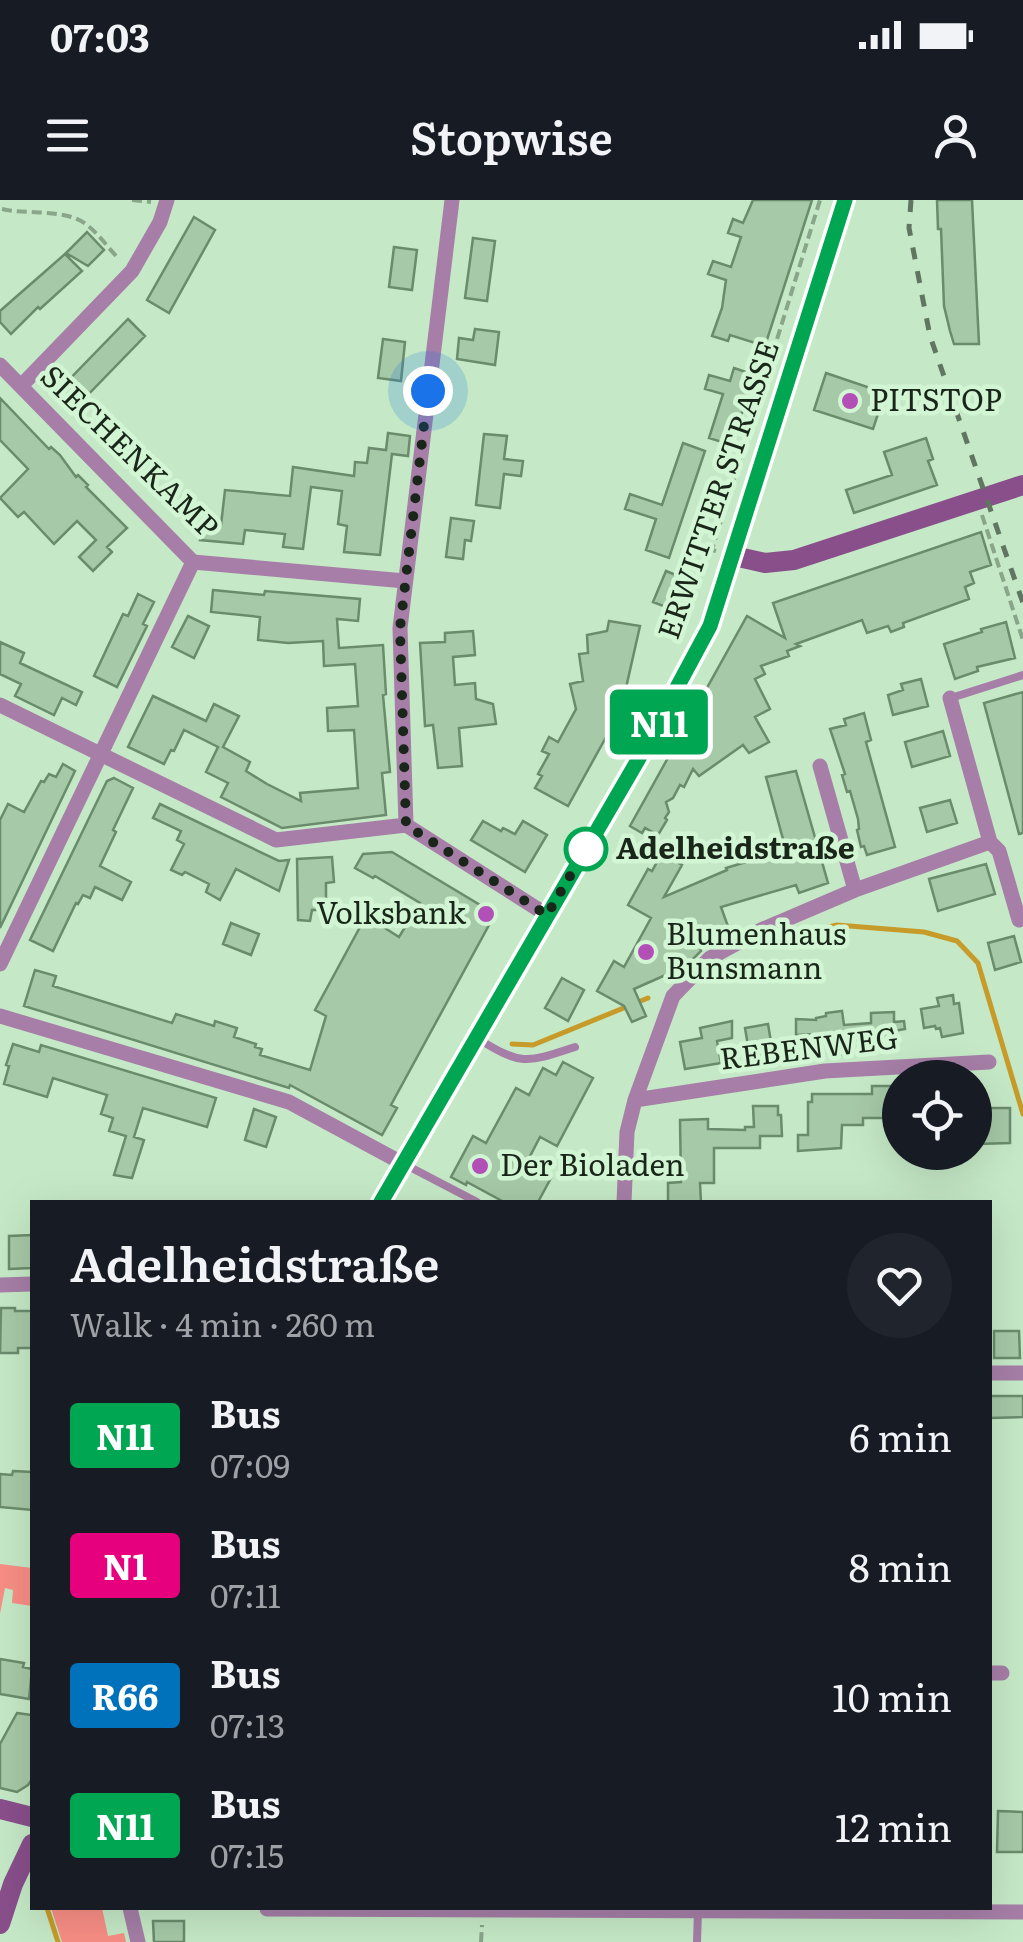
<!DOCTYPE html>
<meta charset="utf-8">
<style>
:root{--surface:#171b24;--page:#20242c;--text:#f1f3f6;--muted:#9ea1a6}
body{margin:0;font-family:Literata,serif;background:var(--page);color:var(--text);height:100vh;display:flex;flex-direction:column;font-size:38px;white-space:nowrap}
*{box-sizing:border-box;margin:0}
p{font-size:32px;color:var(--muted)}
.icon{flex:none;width:55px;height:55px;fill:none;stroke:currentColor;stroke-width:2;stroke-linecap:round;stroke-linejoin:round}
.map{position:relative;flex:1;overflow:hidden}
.details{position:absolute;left:30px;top:1000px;width:962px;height:710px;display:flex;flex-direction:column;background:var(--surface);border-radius:0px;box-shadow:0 10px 40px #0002}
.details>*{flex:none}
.badge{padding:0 20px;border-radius:8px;font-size:35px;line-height:65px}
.buttons{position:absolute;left:882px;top:860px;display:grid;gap:20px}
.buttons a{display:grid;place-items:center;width:110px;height:110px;border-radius:50%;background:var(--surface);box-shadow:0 10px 40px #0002;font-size:50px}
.you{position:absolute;width:50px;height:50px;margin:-25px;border:8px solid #fff;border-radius:50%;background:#1a73e8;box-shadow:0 0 0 15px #1a73e833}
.map>.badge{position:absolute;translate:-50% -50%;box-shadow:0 0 0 5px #fff}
.round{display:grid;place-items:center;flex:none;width:105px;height:105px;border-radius:52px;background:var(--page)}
.head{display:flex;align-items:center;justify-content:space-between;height:170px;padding:0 40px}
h1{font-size:48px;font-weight:600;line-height:75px}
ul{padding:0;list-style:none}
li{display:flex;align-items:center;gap:30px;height:130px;padding:0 40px}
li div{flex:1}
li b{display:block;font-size:38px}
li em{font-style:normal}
li .badge{min-width:110px;font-weight:700;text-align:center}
.status{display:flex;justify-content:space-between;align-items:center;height:70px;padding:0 50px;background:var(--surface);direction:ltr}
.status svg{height:28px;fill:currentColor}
header{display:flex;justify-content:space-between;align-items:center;height:130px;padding:0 40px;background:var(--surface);font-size:45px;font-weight:600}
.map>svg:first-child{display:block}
.green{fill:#f88e85}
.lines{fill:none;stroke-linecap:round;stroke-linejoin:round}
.stream{stroke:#c79b29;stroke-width:5}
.building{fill:#a6c9a7;stroke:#6a8c6c;stroke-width:2.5}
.path{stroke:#89a58a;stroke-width:4;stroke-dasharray:10 5;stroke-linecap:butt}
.lane{stroke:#a67ea7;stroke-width:8}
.street{stroke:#a67ea7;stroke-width:15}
.secondary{stroke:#894f8b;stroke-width:20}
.rail{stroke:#607660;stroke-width:5;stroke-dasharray:12 12;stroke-linecap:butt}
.line-casing{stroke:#fff;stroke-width:22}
.line{stroke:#00a651;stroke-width:15}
.walk{stroke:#192619;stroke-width:10;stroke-dasharray:0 18}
.poi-dot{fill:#b250b7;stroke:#d2f6d3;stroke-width:4}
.stop-dot{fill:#fff;stroke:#00a651;stroke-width:5}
.labels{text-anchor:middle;stroke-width:9;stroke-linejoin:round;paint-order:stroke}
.poi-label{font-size:30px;fill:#192619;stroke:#d2f6d3;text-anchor:start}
.street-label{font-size:30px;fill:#192619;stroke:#d2f6d3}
.stop-label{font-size:30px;font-weight:bold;fill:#192619;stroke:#d2f6d3;text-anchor:start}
</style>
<div class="status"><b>07:03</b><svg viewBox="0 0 49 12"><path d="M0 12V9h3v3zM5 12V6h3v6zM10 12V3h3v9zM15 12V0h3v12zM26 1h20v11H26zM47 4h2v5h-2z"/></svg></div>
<header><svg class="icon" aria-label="menu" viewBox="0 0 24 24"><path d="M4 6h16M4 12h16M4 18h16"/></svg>Stopwise<svg class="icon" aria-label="person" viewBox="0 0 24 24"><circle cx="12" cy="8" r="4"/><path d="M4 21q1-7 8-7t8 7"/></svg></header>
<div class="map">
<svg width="1023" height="1742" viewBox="0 0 1023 1742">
<rect width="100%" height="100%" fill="#c5e9c6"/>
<!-- green -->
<path class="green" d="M 0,1364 L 32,1368 L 32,1406 L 12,1403 L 13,1390 L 5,1388 L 0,1414 Z
M 51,1708 L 102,1708 L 108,1736 L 124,1733 L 126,1742 L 62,1742 Z"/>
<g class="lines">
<!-- stream -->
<path class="stream" d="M 782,738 L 837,725 L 924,732 L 957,741 L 978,763 L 1023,914
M 512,844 L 533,845 L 648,798
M 47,1708 L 58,1742"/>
</g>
<!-- building -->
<path class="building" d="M 753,0 L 812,0 L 765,146 L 730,135 L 728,141 L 712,136 L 722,108 L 726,80 L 708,74 L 713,61 L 731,67 L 741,37 L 728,33 L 733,19 L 743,23 Z
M 937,0 L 972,0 L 979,144 L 954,144 L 950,131 L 944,106 L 941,29 L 938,29 Z
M 194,17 L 215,30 L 169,113 L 147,100 Z
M 87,32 L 104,50 L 88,66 L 66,53 Z
M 473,38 L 495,41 L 487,101 L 465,98 Z
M 394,47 L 417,50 L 412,90 L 389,87 Z
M 65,54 L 82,71 L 40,109 L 38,107 L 11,134 L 0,122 L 0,111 Z
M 128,119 L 145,136 L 79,204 L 62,187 Z
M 475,129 L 499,132 L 495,165 L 457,159 L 459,138 L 473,140 Z
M 383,139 L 405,142 L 401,181 L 378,178 Z
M 734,168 L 755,175 L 731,245 L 709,238 L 723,194 L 705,189 L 709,175 L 730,181 Z
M 826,173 L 885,193 L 873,229 L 814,210 Z
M 0,198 L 49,249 L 51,247 L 60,255 L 76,277 L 78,275 L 88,285 L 86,287 L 127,328 L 107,347 L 112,352 L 93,371 L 79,357 L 96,340 L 77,321 L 54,344 L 24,312 L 18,317 L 0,298 L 28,269 L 0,240 Z
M 388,233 L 410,236 L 408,256 L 392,254 L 380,355 L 344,352 L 347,326 L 338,324 L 342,291 L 311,287 L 303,349 L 283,347 L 285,334 L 245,330 L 243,344 L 200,340 L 202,324 L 221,325 L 225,290 L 290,296 L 293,267 L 354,276 L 355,262 L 367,263 L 369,248 L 386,250 Z
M 484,234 L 507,236 L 504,259 L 523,261 L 521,276 L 504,274 L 500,308 L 476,305 Z
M 926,238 L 933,259 L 928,261 L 937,285 L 854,313 L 846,290 L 892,275 L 884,252 Z
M 683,243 L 705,251 L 669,358 L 646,350 L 656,319 L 625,309 L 630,294 L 662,305 Z
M 451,318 L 474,321 L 471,341 L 465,340 L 463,359 L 446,357 Z
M 981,332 L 991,365 L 970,372 L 974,383 L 965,387 L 969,399 L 903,423 L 904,427 L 891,432 L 888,426 L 867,433 L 862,420 L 796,444 L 800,446 L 787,451 L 789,456 L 761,466 L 765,474 L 755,479 L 770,509 L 755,517 L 769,542 L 749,553 L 743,545 L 699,576 L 693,569 L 684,587 L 680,585 L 673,598 L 666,602 L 669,612 L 665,618 L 667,620 L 658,635 L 645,628 L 642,633 L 630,626 L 747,416 L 785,438 L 773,403 Z
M 666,371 L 688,380 L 676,411 L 653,402 Z
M 213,390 L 264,395 L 265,391 L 360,399 L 358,421 L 337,419 L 339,448 L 383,445 L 386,494 L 383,495 L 390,572 L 382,573 L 386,615 L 282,628 L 221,597 L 228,583 L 206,572 L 218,547 L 184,530 L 174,551 L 171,550 L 164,564 L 128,547 L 153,496 L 206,521 L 214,504 L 239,516 L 223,547 L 250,562 L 246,571 L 267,584 L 301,601 L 300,593 L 358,588 L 354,530 L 328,531 L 327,508 L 358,506 L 355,464 L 324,466 L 323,441 L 288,443 L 258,440 L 260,417 L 211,412 Z
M 138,394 L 154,402 L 143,424 L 147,426 L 117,487 L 94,476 L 123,414 L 128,416 Z
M 188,416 L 209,426 L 194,458 L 172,447 Z
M 609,421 L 640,426 L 621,510 L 568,606 L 535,588 L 542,576 L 538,574 L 549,554 L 542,551 L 549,537 L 558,542 L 576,509 L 570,484 L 583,481 L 579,454 L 588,453 L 587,435 L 607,431 Z
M 1006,422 L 1015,458 L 977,467 L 978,471 L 955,479 L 944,444 L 982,432 L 981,429 Z
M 473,431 L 475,455 L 453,457 L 455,485 L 475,483 L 476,499 L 493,504 L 496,524 L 459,528 L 462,566 L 438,568 L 433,525 L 425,526 L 420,443 L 445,442 L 445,433 Z
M 0,442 L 24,453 L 20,463 L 82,492 L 76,505 L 62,498 L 54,515 L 15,496 L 21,484 L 0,474 Z
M 921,479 L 928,506 L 893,515 L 888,495 L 903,490 L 901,484 Z
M 1023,492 L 1023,633 L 1019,634 L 984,503 Z
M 864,513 L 871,540 L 866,542 L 895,647 L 867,655 L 864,646 L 861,647 L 857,630 L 859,629 L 858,619 L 850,591 L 847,592 L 842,575 L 845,574 L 830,529 L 846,525 L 844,519 Z
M 943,531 L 950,556 L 912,567 L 905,542 Z
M 63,564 L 75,571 L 0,728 L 0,620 L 8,604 L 24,612 L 41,581 L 44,582 L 49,574 L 56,577 Z
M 796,571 L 828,683 L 799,693 L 796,685 L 721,707 L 730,732 L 717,738 L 717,741 L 700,748 L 701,751 L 692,760 L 685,763 L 686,766 L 634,789 L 646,816 L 632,822 L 624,806 L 597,791 L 614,761 L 624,767 L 651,718 L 628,705 L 648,669 L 652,671 L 662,653 L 682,665 L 664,697 L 727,670 L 726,668 L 786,650 L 766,577 Z
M 114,578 L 133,588 L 113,630 L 116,632 L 100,666 L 131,682 L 122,700 L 95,687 L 90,698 L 83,695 L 78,704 L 76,703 L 53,751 L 30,740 L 107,581 Z
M 950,600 L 957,623 L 927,632 L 920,608 Z
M 160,604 L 279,661 L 289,660 L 279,691 L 236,669 L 220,700 L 206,692 L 209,684 L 185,672 L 182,675 L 171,670 L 184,644 L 177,640 L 181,631 L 153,618 Z
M 483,621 L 501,631 L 503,628 L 515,634 L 523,621 L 547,635 L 525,672 L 471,640 Z
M 392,652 L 495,714 L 391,905 L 397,908 L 382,935 L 290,885 L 289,888 L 24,806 L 35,770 L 56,776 L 53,786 L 172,823 L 176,814 L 214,826 L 215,821 L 237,828 L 234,837 L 256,844 L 255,847 L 262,849 L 260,855 L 310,870 L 326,816 L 315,810 L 366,716 L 399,737 L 420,703 L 375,676 L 373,678 L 355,668 L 363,654 Z
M 332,657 L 334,682 L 326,683 L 326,710 L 312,710 L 310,721 L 298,720 L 297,659 Z
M 986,664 L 995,694 L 938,711 L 929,679 Z
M 231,723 L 259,734 L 251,755 L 223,744 Z
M 1014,736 L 1021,762 L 995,770 L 988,743 Z
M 562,778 L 584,790 L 568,821 L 545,808 Z
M 953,795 L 954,804 L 959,803 L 963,833 L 942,837 L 940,828 L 936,829 L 935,826 L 924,828 L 921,809 L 939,806 L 937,798 Z
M 842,811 L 844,825 L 871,823 L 871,813 L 894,812 L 894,822 L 904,821 L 905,829 L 894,831 L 895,838 L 872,839 L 872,836 L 845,843 L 842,854 L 834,844 L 819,846 L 818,834 L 796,835 L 796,819 L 816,820 L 816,818 L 826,816 L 826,813 Z
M 732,821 L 732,838 L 717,841 L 721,863 L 685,869 L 680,842 L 702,838 L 700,828 Z
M 768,824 L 773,854 L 750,858 L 745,828 Z
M 13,844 L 39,852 L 41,845 L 216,898 L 207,927 L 143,908 L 134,937 L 144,940 L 132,978 L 114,975 L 126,936 L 109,931 L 113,918 L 101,914 L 107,895 L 53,878 L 47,897 L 4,884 L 9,866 L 6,865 Z
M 563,862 L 593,878 L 557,946 L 540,937 L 526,964 L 551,978 L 538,1002 L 504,1002 L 467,982 L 466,985 L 451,977 L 473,936 L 486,943 L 516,888 L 529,895 L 543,868 L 556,875 Z
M 872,886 L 892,886 L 893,918 L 863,918 L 863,925 L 842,925 L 841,948 L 798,951 L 798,935 L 808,935 L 808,902 L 812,902 L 812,894 L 872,894 Z
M 753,906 L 778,906 L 778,915 L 781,915 L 782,936 L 760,936 L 760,948 L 714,948 L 714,983 L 700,983 L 701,1002 L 668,1002 L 668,983 L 681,982 L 680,920 L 708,919 L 708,929 L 745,930 L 745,927 L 754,927 Z
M 975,908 L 1010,908 L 1010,943 L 977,944 Z
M 254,909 L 276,917 L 266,947 L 245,940 Z
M 32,1035 L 32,1068 L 9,1069 L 9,1036 Z
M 1,1108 L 15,1108 L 15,1111 L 32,1111 L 32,1148 L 18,1148 L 18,1153 L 0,1153 Z
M 994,1131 L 1019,1131 L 1020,1158 L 994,1158 Z
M 990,1196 L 1023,1196 L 1023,1217 L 990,1218 Z
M 13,1271 L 32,1272 L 32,1310 L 0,1307 L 0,1274 L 12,1275 Z
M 0,1459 L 24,1463 L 23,1467 L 32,1469 L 29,1499 L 0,1494 Z
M 17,1513 L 32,1515 L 32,1579 L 28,1585 L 17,1592 L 0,1588 L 0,1544 Z
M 998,1611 L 1023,1612 L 1023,1652 L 997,1652 Z
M 153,1721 L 184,1721 L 184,1742 L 154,1742 Z"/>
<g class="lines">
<!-- path -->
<path class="path" d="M 132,0 L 151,2
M 2,9 C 28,15 66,8 87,25 C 99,34 108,48 119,59
M 982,315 L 1023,440
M 716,351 L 712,350 L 820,0
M 481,1742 L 482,1725"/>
<!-- lane -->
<path class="lane" d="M 951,498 L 1023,475
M 477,838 C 521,866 527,863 575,847
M 406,965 L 477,1002
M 697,1742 L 698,1711"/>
<!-- street -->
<path class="street" d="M 452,0 L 400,428 L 406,625 L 547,715
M 0,165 L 193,362 L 405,381
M 21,186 L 132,71 L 160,22 L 167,0
M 0,505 L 276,640 L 406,625
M 820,566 L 855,690
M 990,642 L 999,651 L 1019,720
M 0,764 L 193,362
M 0,816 L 289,902 L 402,963
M 635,900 L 825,871 L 989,862
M 624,1002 L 627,932 L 635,900 L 673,796 L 710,758 L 761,730 L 855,690 L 990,642 L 950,498
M 0,1085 L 32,1084
M 990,1173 L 1023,1173
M 990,1473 L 1002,1473
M 130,1708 L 138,1742
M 267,1709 L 1023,1712"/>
<!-- secondary -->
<path class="secondary" d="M 734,356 L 765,363 L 794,360 L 1023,285
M 381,1002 L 638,560 L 710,426 L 845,0
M 0,1609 L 32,1617
M 0,1724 L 13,1684 L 32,1644"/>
<!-- rail -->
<path class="rail" d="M 911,0 L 909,28 L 930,136 L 1023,403"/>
</g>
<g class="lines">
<!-- line casing -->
<g class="line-casing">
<path id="line" d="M 381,1002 L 638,560 L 710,426 L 845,0"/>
</g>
<!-- line -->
<use href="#line" class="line"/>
<!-- walk -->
<path class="walk" d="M 428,191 L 400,428 L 406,625 L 547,715 L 586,649"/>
</g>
<!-- markers -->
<g class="poi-dot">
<circle cx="850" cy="201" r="10"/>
<circle cx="486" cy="714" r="10"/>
<circle cx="646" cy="752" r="10"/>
<circle cx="480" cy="966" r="10"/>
</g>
<circle class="stop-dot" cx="586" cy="649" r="20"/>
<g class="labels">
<!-- poi labels -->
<g class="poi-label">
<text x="870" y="211">PITSTOP</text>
<text x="466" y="724" text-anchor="end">Volksbank</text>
<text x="666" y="745">Blumenhaus<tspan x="666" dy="34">Bunsmann</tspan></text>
<text x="500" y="976">Der Bioladen</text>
</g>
<!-- street labels -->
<g class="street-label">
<text transform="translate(129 252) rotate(44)" y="10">SIECHENKAMP</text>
<text transform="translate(719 290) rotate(-71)" y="10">ERWITTER STRASSE</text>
<text transform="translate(809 849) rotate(-7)" y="10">REBENWEG</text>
</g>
<!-- stop labels -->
<g class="stop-label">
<text x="616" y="659">Adelheidstraße</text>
</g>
</g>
</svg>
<div class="buttons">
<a><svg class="icon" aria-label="locate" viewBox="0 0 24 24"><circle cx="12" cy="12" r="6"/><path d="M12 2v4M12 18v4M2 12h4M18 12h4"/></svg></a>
</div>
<div class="you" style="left:428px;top:191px"></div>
<b class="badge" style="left:659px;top:522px;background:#00a651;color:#fff">N11</b>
<section class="details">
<div class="head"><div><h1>Adelheidstraße</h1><p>Walk · 4 min · 260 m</p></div><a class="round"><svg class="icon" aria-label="heart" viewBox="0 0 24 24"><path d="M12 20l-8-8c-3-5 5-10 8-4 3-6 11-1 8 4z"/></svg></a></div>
<ul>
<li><span class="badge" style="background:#00a651;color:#fff">N11</span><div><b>Bus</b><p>07:09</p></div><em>6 min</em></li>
<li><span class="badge" style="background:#e6007e;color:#fff">N1</span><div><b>Bus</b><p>07:11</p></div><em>8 min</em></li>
<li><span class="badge" style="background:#0072bc;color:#fff">R66</span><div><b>Bus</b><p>07:13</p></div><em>10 min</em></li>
<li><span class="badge" style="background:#00a651;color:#fff">N11</span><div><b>Bus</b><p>07:15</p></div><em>12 min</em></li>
</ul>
</section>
</div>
